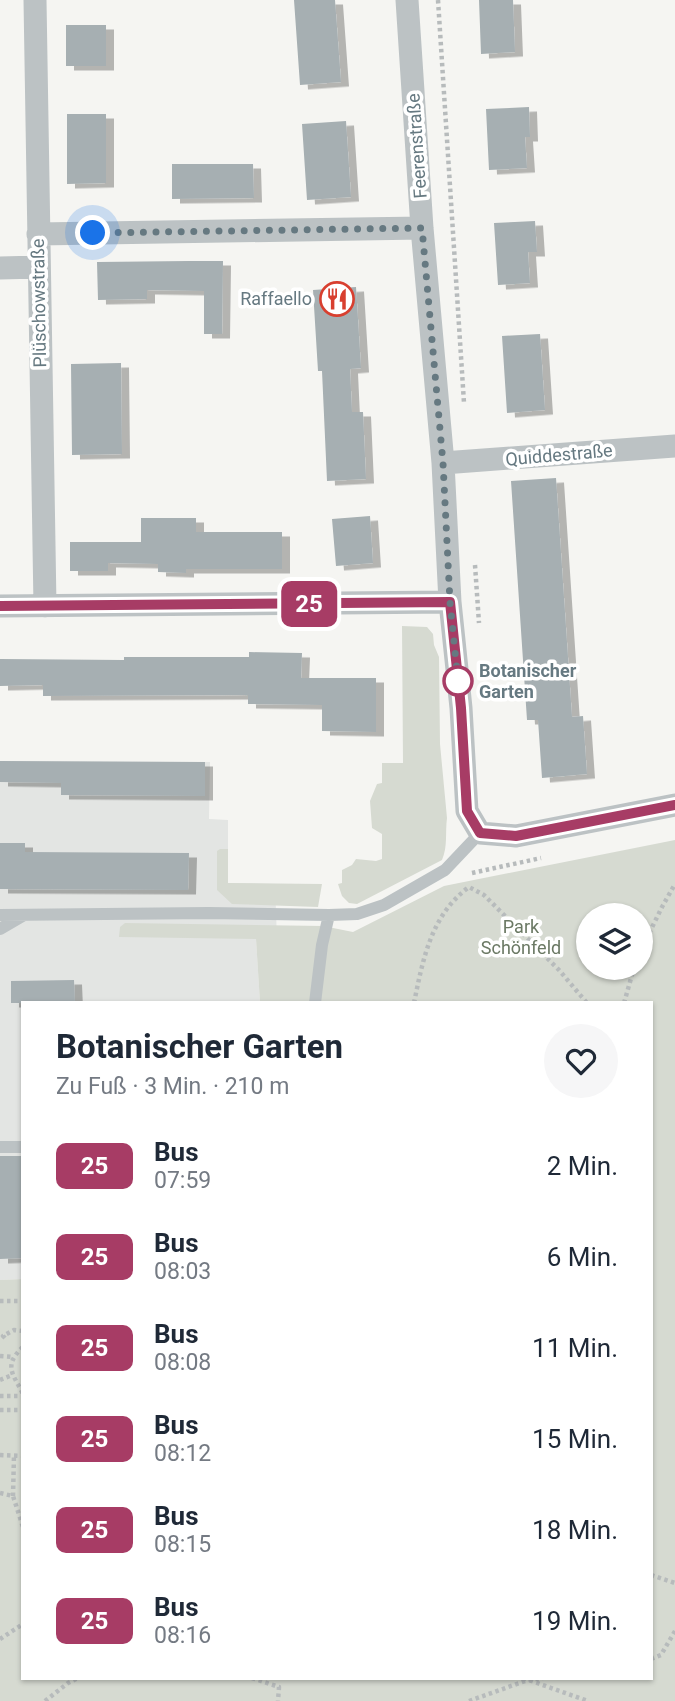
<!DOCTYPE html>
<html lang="de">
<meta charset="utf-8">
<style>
:root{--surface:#fff;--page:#f6f6f7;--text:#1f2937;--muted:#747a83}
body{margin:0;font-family:Roboto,sans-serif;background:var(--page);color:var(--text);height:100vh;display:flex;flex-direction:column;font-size:26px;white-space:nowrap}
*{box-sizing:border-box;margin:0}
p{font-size:23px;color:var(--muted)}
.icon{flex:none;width:38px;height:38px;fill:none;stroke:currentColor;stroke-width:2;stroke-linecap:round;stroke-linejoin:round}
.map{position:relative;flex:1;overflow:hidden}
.side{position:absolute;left:21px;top:1001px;width:632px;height:679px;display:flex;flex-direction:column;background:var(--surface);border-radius:0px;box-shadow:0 2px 5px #0004}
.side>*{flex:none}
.badge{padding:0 14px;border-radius:10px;font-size:24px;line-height:46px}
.fabs{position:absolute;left:576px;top:903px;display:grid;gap:14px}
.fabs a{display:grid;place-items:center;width:77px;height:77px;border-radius:50%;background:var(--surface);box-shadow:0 2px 5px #0004;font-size:35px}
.you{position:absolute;width:35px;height:35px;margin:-18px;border:5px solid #fff;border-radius:50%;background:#1a73e8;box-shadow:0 0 0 10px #1a73e833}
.map>.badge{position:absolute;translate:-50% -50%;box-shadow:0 0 0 4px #fff}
.round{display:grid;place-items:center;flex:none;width:74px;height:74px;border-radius:37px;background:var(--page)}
.head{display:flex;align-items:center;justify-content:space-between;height:119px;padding:0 35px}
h1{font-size:33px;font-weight:700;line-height:52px}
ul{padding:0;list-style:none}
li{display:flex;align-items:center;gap:21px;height:91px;padding:0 35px}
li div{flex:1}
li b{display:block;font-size:26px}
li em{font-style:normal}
li .badge{min-width:77px;font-weight:700;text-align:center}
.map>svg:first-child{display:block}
.built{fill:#e3e5e3}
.green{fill:#d6dad1;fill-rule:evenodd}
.building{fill:#a6afb2;filter:url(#shadow)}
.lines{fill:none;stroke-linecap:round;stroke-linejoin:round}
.path{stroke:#b7bbbc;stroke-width:4.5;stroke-dasharray:3.5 3.5;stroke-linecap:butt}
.service{stroke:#bcc2c4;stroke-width:12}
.minor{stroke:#bcc2c4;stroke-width:23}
.line-casing{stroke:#fff;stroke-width:16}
.line{stroke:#a73c65;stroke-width:10}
.walk{stroke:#667981;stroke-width:7;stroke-dasharray:0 12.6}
.stop-dot{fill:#fff;stroke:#a73c65;stroke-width:3.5}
.labels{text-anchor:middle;stroke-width:7;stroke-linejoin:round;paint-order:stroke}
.street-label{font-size:18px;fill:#667981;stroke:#fff}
.poi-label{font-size:18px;fill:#667981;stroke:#fff;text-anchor:end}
.stop-label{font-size:18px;font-weight:bold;fill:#667981;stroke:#fff;text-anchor:start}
.park-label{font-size:18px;fill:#6b7964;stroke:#fff}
</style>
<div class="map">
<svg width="675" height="1701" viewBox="0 0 675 1701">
<defs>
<filter id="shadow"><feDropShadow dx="8" dy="4.5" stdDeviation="0" flood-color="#0004"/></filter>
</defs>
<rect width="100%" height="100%" fill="#f5f5f2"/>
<!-- built -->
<path class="built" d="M 0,761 L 210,762 L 209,819 L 228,820 L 228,883 L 275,884 L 277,939 L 256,939 L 260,1003 L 23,1003 L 23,1279 L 0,1280 Z"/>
<!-- green -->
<path class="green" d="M 402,626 L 427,627 L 433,634 L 434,645 L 439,657 L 440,744 L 447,818 C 445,833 448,846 442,860 L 357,904 L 349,903 L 342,896 L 338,884 L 342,883 L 342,870 L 352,865 L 356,859 L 376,861 L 382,859 L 382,834 L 372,828 L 370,801 L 377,784 L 382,783 L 382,763 L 403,763 Z
M 675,840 L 675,1701 L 0,1701 L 0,1280 L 23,1279 L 23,1678 L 651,1678 L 651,1003 L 260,1003 L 256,939 L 119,937 L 120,927 L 125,923 L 323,926 L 353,932 L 444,886 ZM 588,915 L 640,915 L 640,968 L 588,968 Z
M 220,849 L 228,849 L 228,883 L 322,884 L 318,907 L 232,904 L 217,890 L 217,851 Z"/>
<!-- building -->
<path class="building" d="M 294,0 L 335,0 L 341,82 L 300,85 Z
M 479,0 L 513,0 L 515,52 L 481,54 Z
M 66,25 L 106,25 L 106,66 L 66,66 Z
M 529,107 L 530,137 L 525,137 L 527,168 L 489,170 L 486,109 Z
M 67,114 L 106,114 L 106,183 L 67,184 Z
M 346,121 L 351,197 L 307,200 L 302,124 Z
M 172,164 L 253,164 L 254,198 L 172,199 Z
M 535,221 L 537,252 L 528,252 L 530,283 L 498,285 L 494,223 Z
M 189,261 L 223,261 L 222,334 L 204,334 L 204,291 L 147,290 L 147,299 L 98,300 L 97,262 Z
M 356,287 L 361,368 L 350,369 L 352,412 L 363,412 L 366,479 L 327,481 L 322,371 L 318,371 L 313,290 Z
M 540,334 L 545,410 L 507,413 L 502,336 Z
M 121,363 L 122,454 L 72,455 L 71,364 Z
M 556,478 L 572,717 L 583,716 L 587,774 L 542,778 L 538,720 L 527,720 L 511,481 Z
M 370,516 L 373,563 L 336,566 L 332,519 Z
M 141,518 L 196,518 L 196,532 L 282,532 L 282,569 L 186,569 L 186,573 L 158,572 L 158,564 L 108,563 L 108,571 L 70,571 L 70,542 L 141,542 Z
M 249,652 L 302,653 L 301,678 L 376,678 L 376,732 L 322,731 L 322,705 L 248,704 L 248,695 L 43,696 L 43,685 L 0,686 L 0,659 L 124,660 L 124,657 L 249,657 Z
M 0,761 L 205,762 L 205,796 L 61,795 L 61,783 L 0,782 Z
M 0,843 L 25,843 L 25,852 L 189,853 L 188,890 L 0,889 Z
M 74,980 L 75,1003 L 11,1003 L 11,981 Z
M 0,1156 L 23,1156 L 23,1258 L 0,1259 Z"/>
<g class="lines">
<!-- path -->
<path class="path" d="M 438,0 L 464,403
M 475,565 L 479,623
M 472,873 L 541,858
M 640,952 L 662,907 L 675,884
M 414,1003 C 423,959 431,915 469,887 L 484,895 L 559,970 L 587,1003
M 624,1003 L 634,968
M 0,1301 L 23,1301
M 5,1338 L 3,1336 L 14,1330 L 23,1331
M 23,1347 C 2,1366 14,1375 23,1394
M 0,1356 L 14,1357
M 0,1380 L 12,1375
M 0,1396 L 23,1396
M 0,1410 L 23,1410
M 0,1455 L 23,1456
M 0,1493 L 13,1496 L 23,1527
M 13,1496 L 14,1455
M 651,1575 L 675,1583
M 0,1639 L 23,1624
M 651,1659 L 661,1655 L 675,1631
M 252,1678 L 279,1687 L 278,1701
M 523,1678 L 588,1701
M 45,1701 L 68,1683 L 78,1678
M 469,1701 L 528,1680 L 543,1678"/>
<!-- service -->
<path class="service" d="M 0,915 L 209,913 L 329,915
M 0,929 L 24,915
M 315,1003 L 322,945 L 329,915 L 357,914 L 384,905 L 445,870 L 480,833
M 0,1147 L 23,1147"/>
<!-- minor -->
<path class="minor" d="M 35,0 L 45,606
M 407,0 L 422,228 L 443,463 L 450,602 L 461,708 L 467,811 L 480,833 L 516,836 L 675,805
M 38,234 L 422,228
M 0,268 L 39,267
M 443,463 L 675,446
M 0,606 L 450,602"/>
</g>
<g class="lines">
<!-- line casing -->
<g class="line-casing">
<path id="line" d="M 0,606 L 450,602 L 461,708 L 467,811 L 480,833 L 516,836 L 675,805"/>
</g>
<!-- line -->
<use href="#line" class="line"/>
<!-- walk -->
<path class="walk" d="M 93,233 L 422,228 L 443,463 L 450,602 L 458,681"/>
</g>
<!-- icons -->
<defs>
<g id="restaurant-ring" transform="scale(1.75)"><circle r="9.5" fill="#fff" stroke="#d83f2f" stroke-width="1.5"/><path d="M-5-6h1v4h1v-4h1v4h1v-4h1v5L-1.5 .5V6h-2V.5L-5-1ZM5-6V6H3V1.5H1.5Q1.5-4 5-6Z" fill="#d83f2f"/></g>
</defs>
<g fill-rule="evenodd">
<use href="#restaurant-ring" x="337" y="299"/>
</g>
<!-- markers -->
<circle class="stop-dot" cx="458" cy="681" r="14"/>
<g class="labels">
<!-- street labels -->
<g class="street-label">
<text transform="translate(417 146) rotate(-94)" y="6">Feerenstraße</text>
<text transform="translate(39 303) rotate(-91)" y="6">Plüschowstraße</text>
<text transform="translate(559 455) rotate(-5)" y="6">Quiddestraße</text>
</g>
<!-- poi labels -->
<g class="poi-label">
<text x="312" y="305">Raffaello</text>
</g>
<!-- stop labels -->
<g class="stop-label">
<text x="479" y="677">Botanischer<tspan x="479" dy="21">Garten</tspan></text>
</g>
<!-- park labels -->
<g class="park-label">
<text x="521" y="933">Park<tspan x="521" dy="21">Schönfeld</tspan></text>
</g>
</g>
</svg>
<div class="fabs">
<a><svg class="icon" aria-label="layers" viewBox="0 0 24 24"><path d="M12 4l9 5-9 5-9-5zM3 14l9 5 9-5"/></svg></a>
</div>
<div class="you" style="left:93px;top:233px"></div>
<b class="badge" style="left:309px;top:604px;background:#a73c65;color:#fff">25</b>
<section class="side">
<div class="head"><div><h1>Botanischer Garten</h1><p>Zu Fuß · 3 Min. · 210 m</p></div><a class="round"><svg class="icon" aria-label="heart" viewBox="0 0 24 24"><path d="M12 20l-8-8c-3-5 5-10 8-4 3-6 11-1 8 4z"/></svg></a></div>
<ul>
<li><span class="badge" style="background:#a73c65;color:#fff">25</span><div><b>Bus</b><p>07:59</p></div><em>2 Min.</em></li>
<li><span class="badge" style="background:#a73c65;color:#fff">25</span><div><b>Bus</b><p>08:03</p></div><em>6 Min.</em></li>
<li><span class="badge" style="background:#a73c65;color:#fff">25</span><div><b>Bus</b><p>08:08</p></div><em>11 Min.</em></li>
<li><span class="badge" style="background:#a73c65;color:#fff">25</span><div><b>Bus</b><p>08:12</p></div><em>15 Min.</em></li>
<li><span class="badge" style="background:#a73c65;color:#fff">25</span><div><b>Bus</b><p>08:15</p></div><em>18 Min.</em></li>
<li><span class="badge" style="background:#a73c65;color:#fff">25</span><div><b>Bus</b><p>08:16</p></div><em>19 Min.</em></li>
</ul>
</section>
</div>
